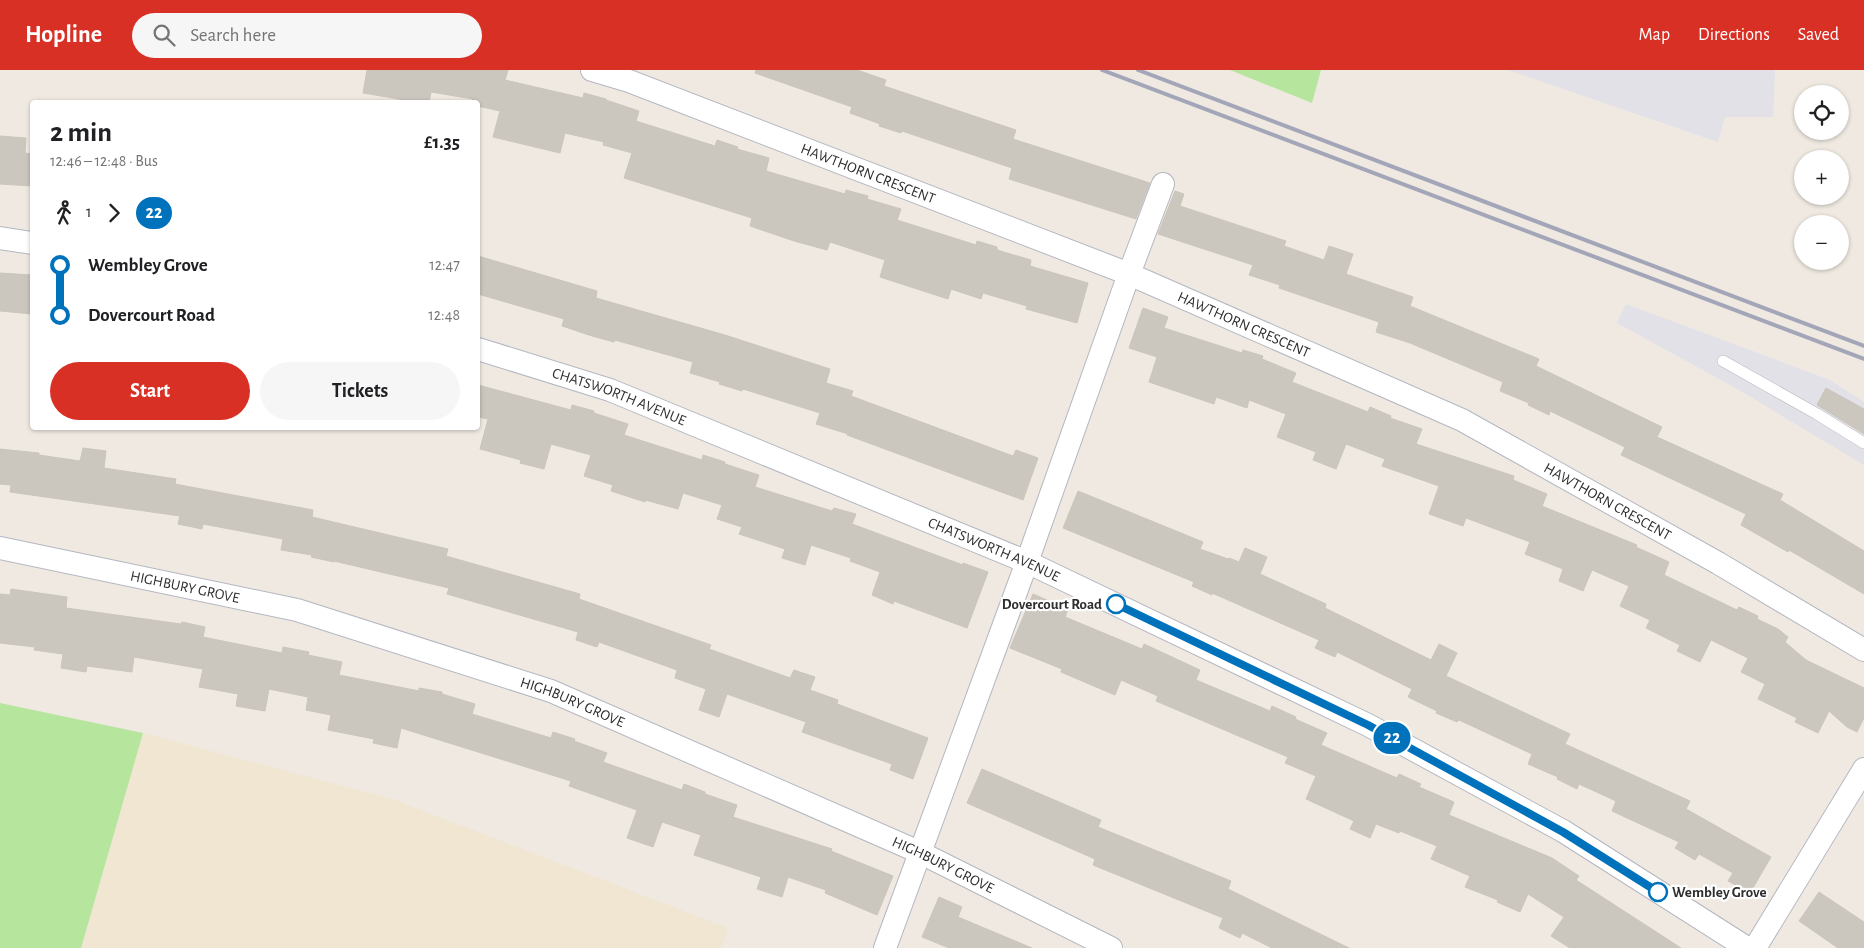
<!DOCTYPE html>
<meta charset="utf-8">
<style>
:root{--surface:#fff;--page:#f6f6f6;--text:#202124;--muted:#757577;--accent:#d93025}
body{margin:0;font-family:"Alegreya Sans",sans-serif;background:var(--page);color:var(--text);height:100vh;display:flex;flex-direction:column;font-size:19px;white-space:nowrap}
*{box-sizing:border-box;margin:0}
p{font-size:16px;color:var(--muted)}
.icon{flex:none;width:28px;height:28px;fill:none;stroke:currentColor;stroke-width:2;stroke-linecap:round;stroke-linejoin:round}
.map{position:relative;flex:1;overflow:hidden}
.drawer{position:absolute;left:30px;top:30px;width:450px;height:330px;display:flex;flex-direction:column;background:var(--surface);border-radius:5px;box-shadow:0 1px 4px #0004}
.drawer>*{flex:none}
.badge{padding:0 10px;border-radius:16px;font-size:18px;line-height:32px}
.controls{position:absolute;left:1794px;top:15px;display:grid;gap:10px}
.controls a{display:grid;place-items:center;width:55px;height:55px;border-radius:50%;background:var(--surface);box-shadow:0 1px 4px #0004;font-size:25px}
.map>.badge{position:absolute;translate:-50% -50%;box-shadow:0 0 0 2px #fff}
.legs{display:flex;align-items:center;gap:8px;height:55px;padding:0 20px;font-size:16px}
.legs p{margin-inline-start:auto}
.summary{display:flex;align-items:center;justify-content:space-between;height:85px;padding:0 20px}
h1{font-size:28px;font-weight:700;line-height:38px}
.action{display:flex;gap:10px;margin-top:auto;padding:10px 20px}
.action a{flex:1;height:58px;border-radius:30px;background:var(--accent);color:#fff;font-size:20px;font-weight:700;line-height:58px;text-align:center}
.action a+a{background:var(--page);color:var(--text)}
ul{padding:0 20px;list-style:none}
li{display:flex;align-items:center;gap:18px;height:50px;font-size:19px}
li i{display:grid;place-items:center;width:8px;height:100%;margin:0 6px;background:currentColor}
li i::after{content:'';width:12px;height:12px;margin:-6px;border:4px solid;border-radius:50%;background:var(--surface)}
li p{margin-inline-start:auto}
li:first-child i{background:linear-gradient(#0000 50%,currentColor 0)}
li:last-child i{background:linear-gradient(currentColor 50%,#0000 0)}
header{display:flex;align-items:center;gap:30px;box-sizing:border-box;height:70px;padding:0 25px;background:var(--accent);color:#fff}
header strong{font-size:24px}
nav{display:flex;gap:28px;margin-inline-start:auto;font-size:18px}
.search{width:350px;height:45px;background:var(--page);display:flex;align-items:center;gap:12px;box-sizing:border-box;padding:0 18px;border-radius:28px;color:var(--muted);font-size:19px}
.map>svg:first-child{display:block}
.industrial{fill:#e3e1e8}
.education{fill:#f0e6d1}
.green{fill:#b6e59e}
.building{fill:#cbc7bf;stroke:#cbc5ba}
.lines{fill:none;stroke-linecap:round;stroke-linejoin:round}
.service-casing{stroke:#b4b7c1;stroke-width:12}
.minor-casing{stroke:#b4b7c1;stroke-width:24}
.service{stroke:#fff;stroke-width:11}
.minor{stroke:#fff;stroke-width:22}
.rail{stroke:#a3a6b8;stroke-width:4}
.line-1-casing{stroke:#fff;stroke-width:11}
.line-1{stroke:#0072bc;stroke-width:8}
.stop-1-dot{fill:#fff;stroke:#0072bc;stroke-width:2.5}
.labels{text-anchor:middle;stroke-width:4.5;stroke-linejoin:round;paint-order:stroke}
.street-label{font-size:15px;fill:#2e2e2e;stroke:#fff}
.stop-label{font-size:15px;font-weight:bold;fill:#2e2e2e;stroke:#fff;text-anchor:end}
</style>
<header>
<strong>Hopline</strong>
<div class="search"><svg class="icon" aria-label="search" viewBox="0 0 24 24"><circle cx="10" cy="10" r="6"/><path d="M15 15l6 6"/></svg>Search here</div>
<nav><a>Map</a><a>Directions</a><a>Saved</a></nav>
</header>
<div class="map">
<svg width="1864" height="878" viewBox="0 0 1864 878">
<rect width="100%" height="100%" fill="#efe9e1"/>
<!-- industrial -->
<path class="industrial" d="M 1508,0 L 1775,0 L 1773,47 L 1725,47 L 1718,72 Z
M 1626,234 L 1830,310 L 1864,332 L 1864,395 L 1739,320 L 1617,253 Z"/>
<!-- education -->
<path class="education" d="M 143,663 L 392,729 L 728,858 L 721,878 L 81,878 Z"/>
<!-- green -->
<path class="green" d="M 1230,0 L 1321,0 L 1312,33 Z
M 0,633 L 143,663 L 81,878 L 0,878 Z"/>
<!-- building -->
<path class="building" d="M 367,0 L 508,0 L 505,10 L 583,28 L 584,23 L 606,29 L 606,30 L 639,41 L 636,51 L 715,76 L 717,70 L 738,77 L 737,79 L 769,88 L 766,101 L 845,124 L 846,120 L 868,126 L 867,129 L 901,139 L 897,150 L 976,175 L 977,171 L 997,177 L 997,180 L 1031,190 L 1030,196 L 1088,213 L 1077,253 L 1026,239 L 1027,236 L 983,223 L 981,229 L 951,219 L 948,229 L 880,207 L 885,190 L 830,172 L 827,180 L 794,171 L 750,156 L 752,148 L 624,108 L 632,83 L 603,75 L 604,72 L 565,63 L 560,83 L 493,67 L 500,41 L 478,36 L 478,32 L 472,32 L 473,29 L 431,22 L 429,32 L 404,32 L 405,30 L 363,23 Z
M 756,0 L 857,0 L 886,10 L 884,16 L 1016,60 L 1013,69 L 1150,113 L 1136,149 L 1009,109 L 1012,98 L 902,61 L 901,63 L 879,56 L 880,54 L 850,43 L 852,37 L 755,3 Z
M 0,66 L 26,68 L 25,83 L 32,84 L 32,116 L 0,114 Z
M 1175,121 L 1184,124 L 1180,136 L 1286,171 L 1284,176 L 1324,190 L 1329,176 L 1353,184 L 1346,204 L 1413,227 L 1410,236 L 1539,289 L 1536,296 L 1662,357 L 1657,367 L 1783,424 L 1780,430 L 1864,481 L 1864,524 L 1789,480 L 1788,482 L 1741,455 L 1746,444 L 1621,385 L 1625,377 L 1550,341 L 1549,345 L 1528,335 L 1529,333 L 1500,321 L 1503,312 L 1410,273 L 1376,262 L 1379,252 L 1279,218 L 1280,215 L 1249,205 L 1253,195 L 1158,164 Z
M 478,186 L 597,221 L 596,228 L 725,265 L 830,299 L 826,313 L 853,321 L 851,326 L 1013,386 L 1016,380 L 1038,388 L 1023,430 L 847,365 L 848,364 L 816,354 L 820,343 L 743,319 L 742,321 L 719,314 L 720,312 L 690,303 L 693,292 L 615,270 L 614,272 L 592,266 L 562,256 L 564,249 L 478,224 Z
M 0,203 L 32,205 L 32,244 L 0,241 Z
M 1143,238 L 1168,247 L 1164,258 L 1242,283 L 1243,280 L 1263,286 L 1262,289 L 1296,303 L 1292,312 L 1368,342 L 1370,337 L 1391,346 L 1390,348 L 1422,359 L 1416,374 L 1514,406 L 1513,410 L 1547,424 L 1542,436 L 1637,475 L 1636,477 L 1669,492 L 1664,505 L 1737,540 L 1739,537 L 1758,546 L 1757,549 L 1778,559 L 1788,567 L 1785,572 L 1806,590 L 1864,618 L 1864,648 L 1857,662 L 1847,657 L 1829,641 L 1818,663 L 1795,652 L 1797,648 L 1758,629 L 1765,614 L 1741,602 L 1748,588 L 1711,570 L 1700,592 L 1677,581 L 1680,575 L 1646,558 L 1650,550 L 1620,536 L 1629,516 L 1592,500 L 1583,521 L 1559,511 L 1563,499 L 1525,484 L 1530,472 L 1466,448 L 1463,456 L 1429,444 L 1439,416 L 1382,396 L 1385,389 L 1346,374 L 1336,399 L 1313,390 L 1316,382 L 1277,367 L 1286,344 L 1249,330 L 1247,338 L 1216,327 L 1214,334 L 1149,312 L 1157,287 L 1129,278 Z
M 478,315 L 571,340 L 572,335 L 594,341 L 594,343 L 628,354 L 624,365 L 702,390 L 703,385 L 725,392 L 725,394 L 759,405 L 755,417 L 832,441 L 834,438 L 856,444 L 852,454 L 963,495 L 963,493 L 988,502 L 967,558 L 894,531 L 893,534 L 872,525 L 880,502 L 850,491 L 851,488 L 811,475 L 805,495 L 782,488 L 785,479 L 739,464 L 742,457 L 717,449 L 722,435 L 683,423 L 678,439 L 645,430 L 645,432 L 611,421 L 613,415 L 584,406 L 591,385 L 551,374 L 544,399 L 520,393 L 521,390 L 480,379 L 488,349 L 478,347 Z
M 1826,318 L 1864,339 L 1864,364 L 1817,335 Z
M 83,378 L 106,381 L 104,398 L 176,409 L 175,414 L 313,440 L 312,447 L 448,479 L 446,486 L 580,524 L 579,529 L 711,575 L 709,579 L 790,608 L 794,600 L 815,607 L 810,620 L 838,630 L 837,634 L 928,668 L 913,709 L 890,700 L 892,694 L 802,662 L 806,652 L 727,624 L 719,647 L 699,640 L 706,619 L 675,608 L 677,600 L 599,572 L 597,577 L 576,570 L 578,562 L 447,524 L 449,518 L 334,491 L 334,492 L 311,487 L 312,485 L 281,480 L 283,469 L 203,454 L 202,459 L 178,454 L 180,446 L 10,422 L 11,415 L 0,414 L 0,379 L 39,383 L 39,385 L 80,391 Z
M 1078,421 L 1203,472 L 1200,479 L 1228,489 L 1229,488 L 1239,492 L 1245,478 L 1267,487 L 1260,504 L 1326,534 L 1325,538 L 1431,590 L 1439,574 L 1457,583 L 1446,606 L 1570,664 L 1565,674 L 1690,731 L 1686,739 L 1771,787 L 1750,823 L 1728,811 L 1733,803 L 1699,784 L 1695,790 L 1675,778 L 1679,772 L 1612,741 L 1616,731 L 1579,714 L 1577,719 L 1557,709 L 1558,707 L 1528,694 L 1532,684 L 1459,650 L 1457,652 L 1436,643 L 1437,641 L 1408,627 L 1412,619 L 1337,582 L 1335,587 L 1315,578 L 1319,570 L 1212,523 L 1212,525 L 1192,516 L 1194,512 L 1063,458 Z
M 11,519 L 67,527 L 66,538 L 181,554 L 182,552 L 205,557 L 203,567 L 282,583 L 283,577 L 309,582 L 308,585 L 342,592 L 339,605 L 419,621 L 419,618 L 442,622 L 442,624 L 475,634 L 472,644 L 551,668 L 553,662 L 575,669 L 574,671 L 607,683 L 603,692 L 682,720 L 684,714 L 705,722 L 705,724 L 737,735 L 733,747 L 832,779 L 831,781 L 893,806 L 877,845 L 825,823 L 826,820 L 788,807 L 782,827 L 757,819 L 761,807 L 694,785 L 701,765 L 662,752 L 653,777 L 627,768 L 637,740 L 569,716 L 571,711 L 401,658 L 397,678 L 373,673 L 374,669 L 328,660 L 331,645 L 306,640 L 308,627 L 269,619 L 265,641 L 236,636 L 238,624 L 199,617 L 203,599 L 134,587 L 132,602 L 87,596 L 86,602 L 61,598 L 63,584 L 34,580 L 35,577 L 0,573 L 0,524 L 10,525 Z
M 1033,524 L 1068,539 L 1065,547 L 1142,579 L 1144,574 L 1200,600 L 1196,610 L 1270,641 L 1272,636 L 1296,647 L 1295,649 L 1327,663 L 1321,675 L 1397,708 L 1399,704 L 1421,714 L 1419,717 L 1454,732 L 1449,745 L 1552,788 L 1579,806 L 1576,810 L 1681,878 L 1570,878 L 1551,866 L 1564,847 L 1528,824 L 1520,842 L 1497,832 L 1498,830 L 1465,817 L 1470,806 L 1431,789 L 1437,776 L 1400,761 L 1399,763 L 1376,754 L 1370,768 L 1350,759 L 1354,751 L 1306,729 L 1316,706 L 1285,693 L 1288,687 L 1156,631 L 1158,626 L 1121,610 L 1115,625 L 1061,602 L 1062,599 L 1010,578 Z
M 982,699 L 1101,750 L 1098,757 L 1231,811 L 1228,819 L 1349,878 L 1272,878 L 1242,863 L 1240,868 L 1219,858 L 1223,848 L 1093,795 L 1095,789 L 967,733 Z
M 1819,822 L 1864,852 L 1864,878 L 1838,878 L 1799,851 Z
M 939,827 L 962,837 L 958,847 L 1032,878 L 949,878 L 922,867 Z"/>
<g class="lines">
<!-- service casing -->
<g class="service-casing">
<path id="service" d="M 1723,291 L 1817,344 L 1864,373"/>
</g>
<!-- minor casing -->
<g class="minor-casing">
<g id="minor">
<path id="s1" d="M 592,0 L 629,11 L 1129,204 L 1462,350 L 1718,493 L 1864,580"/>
<path d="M 0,168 L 32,173"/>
<path id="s2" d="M 478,279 L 610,320 L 1027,492 L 1368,655 L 1563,761 L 1747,878"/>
<path id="s3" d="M 0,478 L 297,540 L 551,621 L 919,782 L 1111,878"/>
<path d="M 885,878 L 1027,492 L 1129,204 L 1163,114"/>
<path d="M 1755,878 L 1864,699"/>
</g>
</g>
<!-- service -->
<use href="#service" class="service"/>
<!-- minor -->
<use href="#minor" class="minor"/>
<!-- rail -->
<path class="rail" d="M 1102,0 L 1864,289
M 1138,0 L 1864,276"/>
</g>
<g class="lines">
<!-- line-1 casing -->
<g class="line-1-casing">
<path id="line-1" d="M 1116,534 L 1368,655 L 1563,762 L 1658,822"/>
</g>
<!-- line-1 -->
<use href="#line-1" class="line-1"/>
</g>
<!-- markers -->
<g class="stop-1-dot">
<circle cx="1116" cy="534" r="9"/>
<circle cx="1658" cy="822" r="9"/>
</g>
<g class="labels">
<!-- street labels -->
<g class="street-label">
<text dy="5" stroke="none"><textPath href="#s1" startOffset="295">HAWTHORN CRESCENT</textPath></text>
<text dy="5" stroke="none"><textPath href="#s1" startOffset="700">HAWTHORN CRESCENT</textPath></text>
<text dy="5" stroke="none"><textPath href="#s2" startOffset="149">CHATSWORTH AVENUE</textPath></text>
<text dy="5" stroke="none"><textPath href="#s1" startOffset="1105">HAWTHORN CRESCENT</textPath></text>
<text dy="5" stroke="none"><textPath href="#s2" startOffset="554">CHATSWORTH AVENUE</textPath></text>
<text dy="5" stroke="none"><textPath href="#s3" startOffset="189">HIGHBURY GROVE</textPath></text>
<text dy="5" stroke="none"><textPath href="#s3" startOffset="594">HIGHBURY GROVE</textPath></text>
<text dy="5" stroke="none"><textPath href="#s3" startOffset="999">HIGHBURY GROVE</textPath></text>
</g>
<!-- stop labels -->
<g class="stop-label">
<text x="1102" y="539">Dovercourt Road</text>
<text x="1672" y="827" text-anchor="start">Wembley Grove</text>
</g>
</g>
</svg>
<div class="controls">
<a><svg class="icon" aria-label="locate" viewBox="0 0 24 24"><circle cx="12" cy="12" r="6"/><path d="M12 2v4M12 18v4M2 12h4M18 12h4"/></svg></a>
<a>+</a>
<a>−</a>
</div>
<b class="badge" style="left:1392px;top:668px;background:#0072bc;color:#fff">22</b>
<section class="drawer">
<div class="summary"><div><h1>2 min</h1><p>12:46 – 12:48 · Bus</p></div><b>£1.35</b></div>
<div class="legs"><svg class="icon" aria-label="walk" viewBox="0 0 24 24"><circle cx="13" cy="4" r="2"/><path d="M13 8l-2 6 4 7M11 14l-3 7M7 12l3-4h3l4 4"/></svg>1<svg class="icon" aria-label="forward" viewBox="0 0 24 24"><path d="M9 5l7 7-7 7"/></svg><b class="badge" style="background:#0072bc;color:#fff">22</b></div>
<ul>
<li><i style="color:#0072bc"></i><b>Wembley Grove</b><p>12:47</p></li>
<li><i style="color:#0072bc"></i><b>Dovercourt Road</b><p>12:48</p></li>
</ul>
<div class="action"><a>Start</a><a>Tickets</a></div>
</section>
</div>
